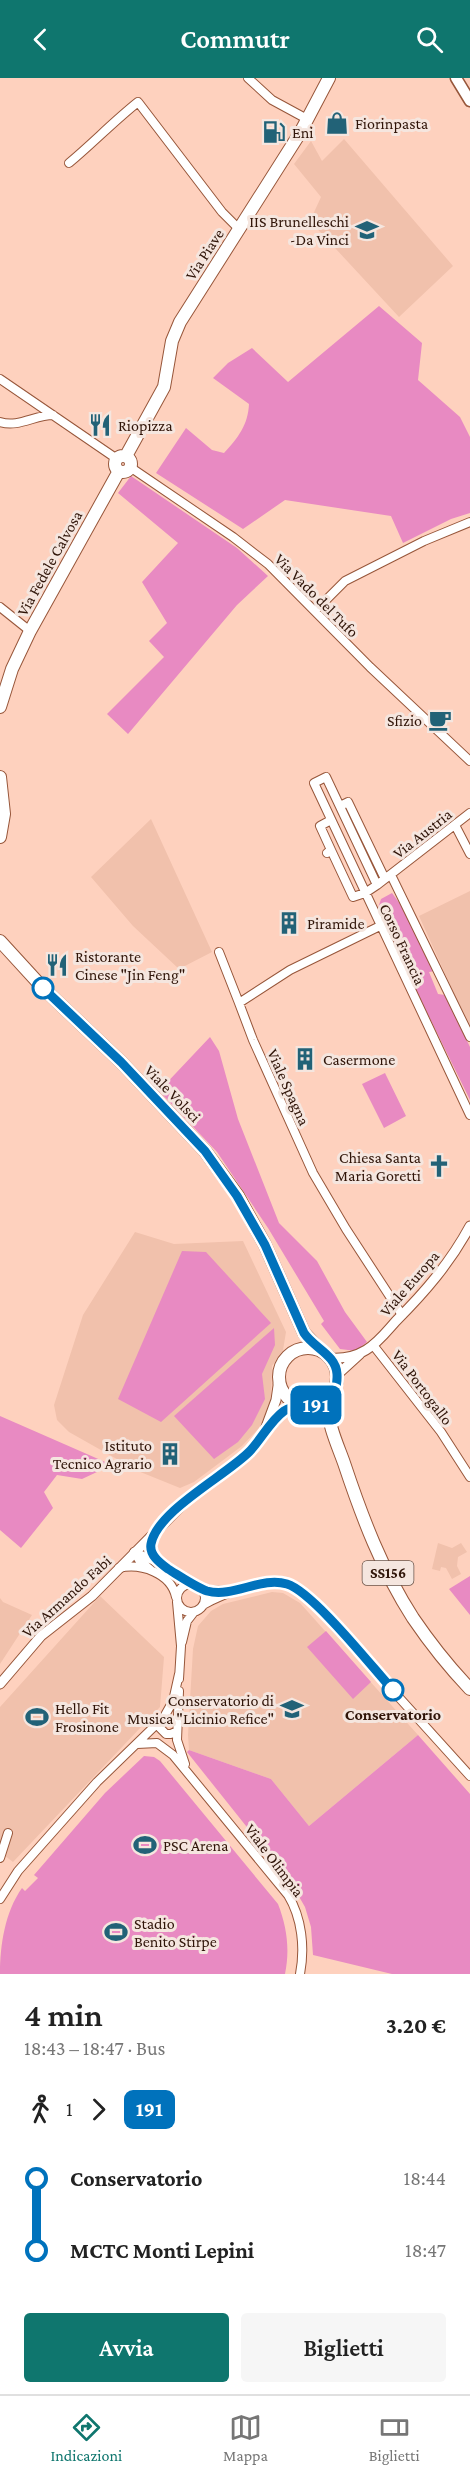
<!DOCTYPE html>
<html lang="it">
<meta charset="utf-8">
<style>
:root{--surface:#fff;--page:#f6f6f6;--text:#222;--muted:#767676;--line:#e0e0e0;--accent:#0f766e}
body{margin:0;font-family:"Crimson Pro",serif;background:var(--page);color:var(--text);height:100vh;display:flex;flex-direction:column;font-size:22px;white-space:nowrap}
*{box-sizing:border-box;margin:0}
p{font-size:20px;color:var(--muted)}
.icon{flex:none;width:33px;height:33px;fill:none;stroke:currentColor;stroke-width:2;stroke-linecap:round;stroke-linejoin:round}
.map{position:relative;height:1896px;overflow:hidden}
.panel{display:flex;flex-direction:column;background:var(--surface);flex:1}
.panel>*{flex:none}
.badge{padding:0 12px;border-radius:9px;font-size:21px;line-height:39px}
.map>.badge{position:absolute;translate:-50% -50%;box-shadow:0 0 0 3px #fff}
.legs{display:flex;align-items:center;gap:9px;height:66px;padding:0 24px;font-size:20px}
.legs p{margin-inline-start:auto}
.headline{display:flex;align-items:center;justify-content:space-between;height:102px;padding:0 24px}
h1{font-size:33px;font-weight:600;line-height:45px}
.button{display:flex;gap:12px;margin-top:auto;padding:12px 24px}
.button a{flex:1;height:69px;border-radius:6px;background:var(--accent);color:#fff;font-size:24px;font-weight:600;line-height:69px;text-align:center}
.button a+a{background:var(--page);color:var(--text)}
ul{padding:0 24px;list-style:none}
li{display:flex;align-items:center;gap:21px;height:72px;font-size:22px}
li i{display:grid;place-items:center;width:9px;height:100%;margin:0 8px;background:currentColor}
li i::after{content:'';width:15px;height:15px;margin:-8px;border:4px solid;border-radius:50%;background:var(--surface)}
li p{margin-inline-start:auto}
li:first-child i{background:linear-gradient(#0000 50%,currentColor 0)}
li:last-child i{background:linear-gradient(currentColor 50%,#0000 0)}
header{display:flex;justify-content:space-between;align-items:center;height:78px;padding:0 24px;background:var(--accent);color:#fff;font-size:27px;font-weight:600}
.tab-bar{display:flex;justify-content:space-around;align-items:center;height:84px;border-top:2px solid var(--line);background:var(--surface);font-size:16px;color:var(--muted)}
.tab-bar a{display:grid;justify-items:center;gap:3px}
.tab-bar .current{color:var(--accent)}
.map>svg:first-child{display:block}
.built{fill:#f1c1ac}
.green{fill:#e88ac2}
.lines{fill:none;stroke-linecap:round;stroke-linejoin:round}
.minor-casing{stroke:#97563a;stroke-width:10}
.tertiary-casing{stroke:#97563a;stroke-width:11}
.secondary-casing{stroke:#97563a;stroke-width:13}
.primary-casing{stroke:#97563a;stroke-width:14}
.minor{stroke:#fff;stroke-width:8}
.tertiary{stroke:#fff;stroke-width:9}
.secondary{stroke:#fff;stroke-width:10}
.primary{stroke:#fff;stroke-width:12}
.line-1-casing{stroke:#fff;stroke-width:14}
.line-1{stroke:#0072bc;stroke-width:9}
.stop-1-dot{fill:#fff;stroke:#0072bc;stroke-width:3}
.labels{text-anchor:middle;stroke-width:6;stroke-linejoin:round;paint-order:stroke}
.shield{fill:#f5e6df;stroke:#6b5449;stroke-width:1.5}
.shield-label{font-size:15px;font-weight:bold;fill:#301509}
.poi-label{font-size:16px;fill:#301509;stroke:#f5e6df;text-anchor:start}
.street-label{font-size:16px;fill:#301509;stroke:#f5e6df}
.stop-label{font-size:16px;font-weight:bold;fill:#301509;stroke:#f5e6df}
</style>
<header><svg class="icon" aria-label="back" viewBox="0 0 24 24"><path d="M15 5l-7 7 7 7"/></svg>Commutr<svg class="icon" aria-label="search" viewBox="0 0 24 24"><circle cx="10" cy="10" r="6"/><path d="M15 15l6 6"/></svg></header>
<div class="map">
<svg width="470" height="1896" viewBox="0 0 470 1896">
<rect width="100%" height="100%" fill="#fed1be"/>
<!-- built -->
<path class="built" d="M 344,61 L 453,188 L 399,239 L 310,143 L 321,119 L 294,86 L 311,63 L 322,83 Z
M 151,741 L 212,874 L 179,891 L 133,848 L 91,799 Z
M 470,813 L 470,951 L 419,838 Z
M 135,1154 L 174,1166 L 243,1163 L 286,1254 L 283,1272 L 272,1288 L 271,1324 L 259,1350 L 242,1368 L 194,1404 L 180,1410 L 138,1393 L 69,1354 L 57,1342 L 54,1327 L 83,1237 Z
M 438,1465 L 452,1470 L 461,1465 L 467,1474 L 458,1479 L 457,1488 L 461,1496 L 452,1501 L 446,1490 L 441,1489 L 440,1493 L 432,1491 Z
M 272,1514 L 283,1515 L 300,1525 L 418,1657 L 309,1748 L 271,1701 L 189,1672 L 188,1657 L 193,1571 L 198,1548 L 211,1533 L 223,1526 Z
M 100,1518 L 164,1579 L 160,1629 L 13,1784 L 0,1774 L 0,1629 Z
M 0,1520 L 3,1524 L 32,1537 L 0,1586 Z"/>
<!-- green -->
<path class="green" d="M 379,228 L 422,265 L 418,302 L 460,339 L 470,359 L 470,435 L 451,441 L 403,465 L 391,438 L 285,422 L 243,451 L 156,395 L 186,350 L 212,372 L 224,375 C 238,360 248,347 249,326 L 213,300 L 228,285 L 252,270 L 288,304 Z
M 131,398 L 237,470 L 268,498 L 237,527 L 128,656 L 107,636 L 164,579 L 149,563 L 167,545 L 142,504 L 178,465 L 118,415 Z
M 392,815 L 409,838 L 435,893 L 429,894 L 438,916 L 445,917 L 470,969 L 470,1022 L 377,833 L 381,821 Z
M 210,959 L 219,973 L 238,1041 L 279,1145 L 317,1183 L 345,1234 L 367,1264 L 356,1273 L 340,1271 L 321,1246 L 324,1243 L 268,1150 L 217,1074 L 159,1013 Z
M 385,995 L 406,1038 L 384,1050 L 362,1006 Z
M 182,1173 L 206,1174 L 271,1245 L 161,1344 L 118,1321 Z
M 274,1250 L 275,1267 L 262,1296 L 265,1321 L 252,1347 L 238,1364 L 214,1381 L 174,1338 Z
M 0,1338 L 112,1387 L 82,1401 L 57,1397 L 44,1414 L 53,1430 L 21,1470 L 0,1452 Z
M 470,1498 L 470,1537 L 449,1511 Z
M 326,1553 L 371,1604 L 353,1621 L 307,1569 Z
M 418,1657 L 470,1716 L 470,1896 L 392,1896 L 313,1877 L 311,1849 L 305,1829 L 290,1803 L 187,1674 L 189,1672 L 271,1701 L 309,1748 Z
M 144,1678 L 154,1679 L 160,1683 L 278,1826 C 287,1849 290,1872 285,1896 L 0,1896 C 0,1867 5,1834 22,1810 L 25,1813 L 38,1800 L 34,1797 L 105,1715 Z"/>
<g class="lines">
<!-- minor casing -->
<g class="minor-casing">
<path id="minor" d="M 248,0 L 272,22 L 307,41
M 69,85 C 93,65 114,43 138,24 L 222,134 L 240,152
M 0,301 L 117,381
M 0,344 C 18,350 35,337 53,337
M 130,389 L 233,459 L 268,486 L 370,589 L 470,683
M 0,529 L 30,553
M 315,533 L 345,503 L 424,463 L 470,444
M 340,728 L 348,724 L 385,801
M 331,742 L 320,748 L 331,772
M 455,747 L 470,776
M 327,775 L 331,772 L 353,819 L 365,815 L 377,807 L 470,735
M 391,797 L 470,959
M 377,807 L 326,699 L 314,705 L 470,1037
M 380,848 L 290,892 L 239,925 L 253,962 L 313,1095 L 346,1151 L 402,1237
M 219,874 L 239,925
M 373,1267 L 441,1354 L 470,1399
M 154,1456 C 144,1483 171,1494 192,1505
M 134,1474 L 139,1482 L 151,1492
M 134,1474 L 157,1484
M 119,1490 C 141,1485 171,1495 176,1519
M177 1520a14 14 0 1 1 28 0a14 14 0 1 1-28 0Z
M 203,1512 L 228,1513
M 177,1524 L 181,1568 L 179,1601
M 203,1527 C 222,1516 263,1500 285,1506 C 295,1508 303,1515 310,1521 L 470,1698
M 182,1564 L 187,1543 L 194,1534
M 179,1613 L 177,1662 L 185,1686
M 160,1644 L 160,1650 L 166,1656 L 171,1656 L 177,1653
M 137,1666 L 157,1665 L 173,1677 L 288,1817 C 302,1840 305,1870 300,1896
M 0,1780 L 8,1755
M 0,1821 L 18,1793 L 97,1704 L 164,1639 L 173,1623 L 179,1596"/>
</g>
<!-- tertiary casing -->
<g class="tertiary-casing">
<path id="tertiary" d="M 330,1280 C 342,1281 356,1278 366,1272 C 378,1265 387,1253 396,1243 C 425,1214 450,1185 470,1148
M 337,1297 L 360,1276
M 266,1349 L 276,1322 L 279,1301
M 0,1606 L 41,1558 L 92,1518 L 190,1419 L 249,1374 L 282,1335 L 286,1331 L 303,1328"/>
</g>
<!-- secondary casing -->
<g class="secondary-casing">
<path id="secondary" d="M 456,0 L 470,23"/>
</g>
<!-- primary casing -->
<g class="primary-casing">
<path id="primary" d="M 126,378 L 164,309 L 172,263 L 180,244 L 300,55 L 329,0
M115 386a8 8 0 1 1 16 0a8 8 0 1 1-16 0Z
M 0,629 L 12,591 L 30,553 L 119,393
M 0,699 L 4,736 L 0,759
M 0,863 L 43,910 L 121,984 L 205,1073 L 238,1118 L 265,1167 L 304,1255 L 320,1272
M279 1299a29 29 0 1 1 58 0a29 29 0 1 1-58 0Z
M 334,1311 C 332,1316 328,1322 328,1328 C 328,1347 338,1368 344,1385 C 362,1439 382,1492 413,1540 C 430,1565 449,1589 470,1611"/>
</g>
<!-- minor -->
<use href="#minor" class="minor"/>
<!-- tertiary -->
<use href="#tertiary" class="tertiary"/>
<!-- secondary -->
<use href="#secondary" class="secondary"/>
<!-- primary -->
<use href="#primary" class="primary"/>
</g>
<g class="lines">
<!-- line-1 casing -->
<g class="line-1-casing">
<path id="line-1" d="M 43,910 L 121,984 L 205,1073 L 237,1118 L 265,1167 L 304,1255 C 314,1270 336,1277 337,1296 C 339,1336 302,1321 284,1333 C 270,1343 261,1362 249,1374 C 225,1398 157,1433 151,1466 C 149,1477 160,1485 168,1491 C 178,1497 197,1510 207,1513 C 234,1520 261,1498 287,1506 C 313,1514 372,1589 393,1612"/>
</g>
<!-- line-1 -->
<use href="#line-1" class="line-1"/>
</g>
<!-- icons -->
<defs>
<g id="shop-bare" transform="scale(1.8)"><path d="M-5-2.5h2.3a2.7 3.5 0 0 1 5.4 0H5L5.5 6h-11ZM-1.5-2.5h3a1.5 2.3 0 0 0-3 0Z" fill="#226277" stroke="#f5e6df" stroke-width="2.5" paint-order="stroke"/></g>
<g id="fuel-bare" transform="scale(1.8)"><path d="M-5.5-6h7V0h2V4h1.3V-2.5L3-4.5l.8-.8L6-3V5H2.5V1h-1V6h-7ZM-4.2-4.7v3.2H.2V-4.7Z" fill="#226277" stroke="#f5e6df" stroke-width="2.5" paint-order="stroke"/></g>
<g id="school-bare" transform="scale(1.8)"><path d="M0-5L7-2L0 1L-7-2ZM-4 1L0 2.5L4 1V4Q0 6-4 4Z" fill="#226277" stroke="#f5e6df" stroke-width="2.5" paint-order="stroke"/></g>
<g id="restaurant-bare" transform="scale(1.8)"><path d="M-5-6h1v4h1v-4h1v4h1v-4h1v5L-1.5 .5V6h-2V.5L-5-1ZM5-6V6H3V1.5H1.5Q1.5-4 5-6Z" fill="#226277" stroke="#f5e6df" stroke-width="2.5" paint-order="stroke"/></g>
<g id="cafe-bare" transform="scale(1.8)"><path d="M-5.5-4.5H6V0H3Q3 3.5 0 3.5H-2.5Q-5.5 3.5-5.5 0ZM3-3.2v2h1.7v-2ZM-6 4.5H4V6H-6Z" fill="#226277" stroke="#f5e6df" stroke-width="2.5" paint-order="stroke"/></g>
<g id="building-bare" transform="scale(1.8)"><path d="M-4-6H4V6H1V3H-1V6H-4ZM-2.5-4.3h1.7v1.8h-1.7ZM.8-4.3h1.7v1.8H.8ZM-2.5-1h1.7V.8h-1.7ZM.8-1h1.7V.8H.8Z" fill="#226277" stroke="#f5e6df" stroke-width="2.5" paint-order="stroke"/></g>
<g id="church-bare" transform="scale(1.8)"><path d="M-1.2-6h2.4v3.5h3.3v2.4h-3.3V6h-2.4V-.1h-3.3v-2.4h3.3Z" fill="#226277" stroke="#f5e6df" stroke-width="2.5" paint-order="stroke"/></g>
<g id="university-bare" transform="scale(1.8)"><path d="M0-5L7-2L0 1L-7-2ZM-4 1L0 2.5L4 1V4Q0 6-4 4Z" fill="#226277" stroke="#f5e6df" stroke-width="2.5" paint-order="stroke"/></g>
<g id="stadium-bare" transform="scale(1.8)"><path d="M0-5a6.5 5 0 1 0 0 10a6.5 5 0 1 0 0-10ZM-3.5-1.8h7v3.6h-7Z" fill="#226277" stroke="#f5e6df" stroke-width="2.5" paint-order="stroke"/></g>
</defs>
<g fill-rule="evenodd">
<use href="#shop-bare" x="337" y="45"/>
<use href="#fuel-bare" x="274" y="54"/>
<use href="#school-bare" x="367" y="152"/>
<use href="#restaurant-bare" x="100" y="347"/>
<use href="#cafe-bare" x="440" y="642"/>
<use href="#building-bare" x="289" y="845"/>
<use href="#restaurant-bare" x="57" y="887"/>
<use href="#building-bare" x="305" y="981"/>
<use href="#church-bare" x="439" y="1088"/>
<use href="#building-bare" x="170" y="1376"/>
<use href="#university-bare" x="292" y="1631"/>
<use href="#stadium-bare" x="37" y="1639"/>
<use href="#stadium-bare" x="145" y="1767"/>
<use href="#stadium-bare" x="116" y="1854"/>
</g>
<!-- markers -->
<g class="stop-1-dot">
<circle cx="43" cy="910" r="10"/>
<circle cx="393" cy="1612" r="10"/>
</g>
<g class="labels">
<!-- shield labels -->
<rect class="shield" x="362.5" y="1483" width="51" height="24" rx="4.5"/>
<g class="shield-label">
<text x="388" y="1500">SS156</text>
</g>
<!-- poi labels -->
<g class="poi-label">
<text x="355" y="51">Fiorinpasta</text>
<text x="292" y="60">Eni</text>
<text x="349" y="149" text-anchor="end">IIS Brunelleschi<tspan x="349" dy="18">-Da Vinci</tspan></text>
<text x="118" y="353">Riopizza</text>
<text x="422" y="648" text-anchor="end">Sfizio</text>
<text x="307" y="851">Piramide</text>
<text x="75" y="884">Ristorante<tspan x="75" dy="18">Cinese "Jin Feng"</tspan></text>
<text x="323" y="987">Casermone</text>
<text x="421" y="1085" text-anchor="end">Chiesa Santa<tspan x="421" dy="18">Maria Goretti</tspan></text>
<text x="152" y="1373" text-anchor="end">Istituto<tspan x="152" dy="18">Tecnico Agrario</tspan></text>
<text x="274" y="1628" text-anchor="end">Conservatorio di<tspan x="274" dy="18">Musica "Licinio Refice"</tspan></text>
<text x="55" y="1636">Hello Fit<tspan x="55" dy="18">Frosinone</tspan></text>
<text x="163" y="1773">PSC Arena</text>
<text x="134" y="1851">Stadio<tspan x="134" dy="18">Benito Stirpe</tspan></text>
</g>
<!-- street labels -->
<g class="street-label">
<text transform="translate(204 176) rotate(-57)" y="6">Via Piave</text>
<text transform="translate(49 485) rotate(-61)" y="6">Via Fedele Calvosa</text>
<text transform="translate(317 517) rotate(45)" y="6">Via Vado del Tufo</text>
<text transform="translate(422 755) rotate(-38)" y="6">Via Austria</text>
<text transform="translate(403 866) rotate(65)" y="6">Corso Francia</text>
<text transform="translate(289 1009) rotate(66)" y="6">Viale Spagna</text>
<text transform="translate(173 1015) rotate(46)" y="6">Viale Volsci</text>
<text transform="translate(409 1205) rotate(-49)" y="6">Viale Europa</text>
<text transform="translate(423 1309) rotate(53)" y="6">Via Portogallo</text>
<text transform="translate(66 1518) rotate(-42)" y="6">Via Armando Fabi</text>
<text transform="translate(275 1782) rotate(53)" y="6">Viale Olimpia</text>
</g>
<!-- stop labels -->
<g class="stop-label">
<text x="393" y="1642">Conservatorio</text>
</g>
</g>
</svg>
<b class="badge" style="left:316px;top:1327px;background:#0072bc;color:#fff">191</b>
</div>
<section class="panel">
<div class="headline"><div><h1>4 min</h1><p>18:43 – 18:47 · Bus</p></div><b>3.20 €</b></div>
<div class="legs"><svg class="icon" aria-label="walk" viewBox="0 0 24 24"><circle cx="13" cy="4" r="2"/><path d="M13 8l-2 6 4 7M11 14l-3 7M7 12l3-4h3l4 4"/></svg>1<svg class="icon" aria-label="forward" viewBox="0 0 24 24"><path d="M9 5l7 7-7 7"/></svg><b class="badge" style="background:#0072bc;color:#fff">191</b></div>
<ul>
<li><i style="color:#0072bc"></i><b>Conservatorio</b><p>18:44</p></li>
<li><i style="color:#0072bc"></i><b>MCTC Monti Lepini</b><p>18:47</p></li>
</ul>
<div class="button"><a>Avvia</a><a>Biglietti</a></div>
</section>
<nav class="tab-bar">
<a class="current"><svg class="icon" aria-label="directions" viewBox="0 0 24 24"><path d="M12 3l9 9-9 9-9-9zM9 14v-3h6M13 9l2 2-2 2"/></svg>Indicazioni</a>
<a><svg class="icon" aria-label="map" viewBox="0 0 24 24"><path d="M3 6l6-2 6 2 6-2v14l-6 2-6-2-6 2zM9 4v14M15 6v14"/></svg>Mappa</a>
<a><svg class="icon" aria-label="tickets" viewBox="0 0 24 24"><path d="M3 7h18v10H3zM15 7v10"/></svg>Biglietti</a>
</nav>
